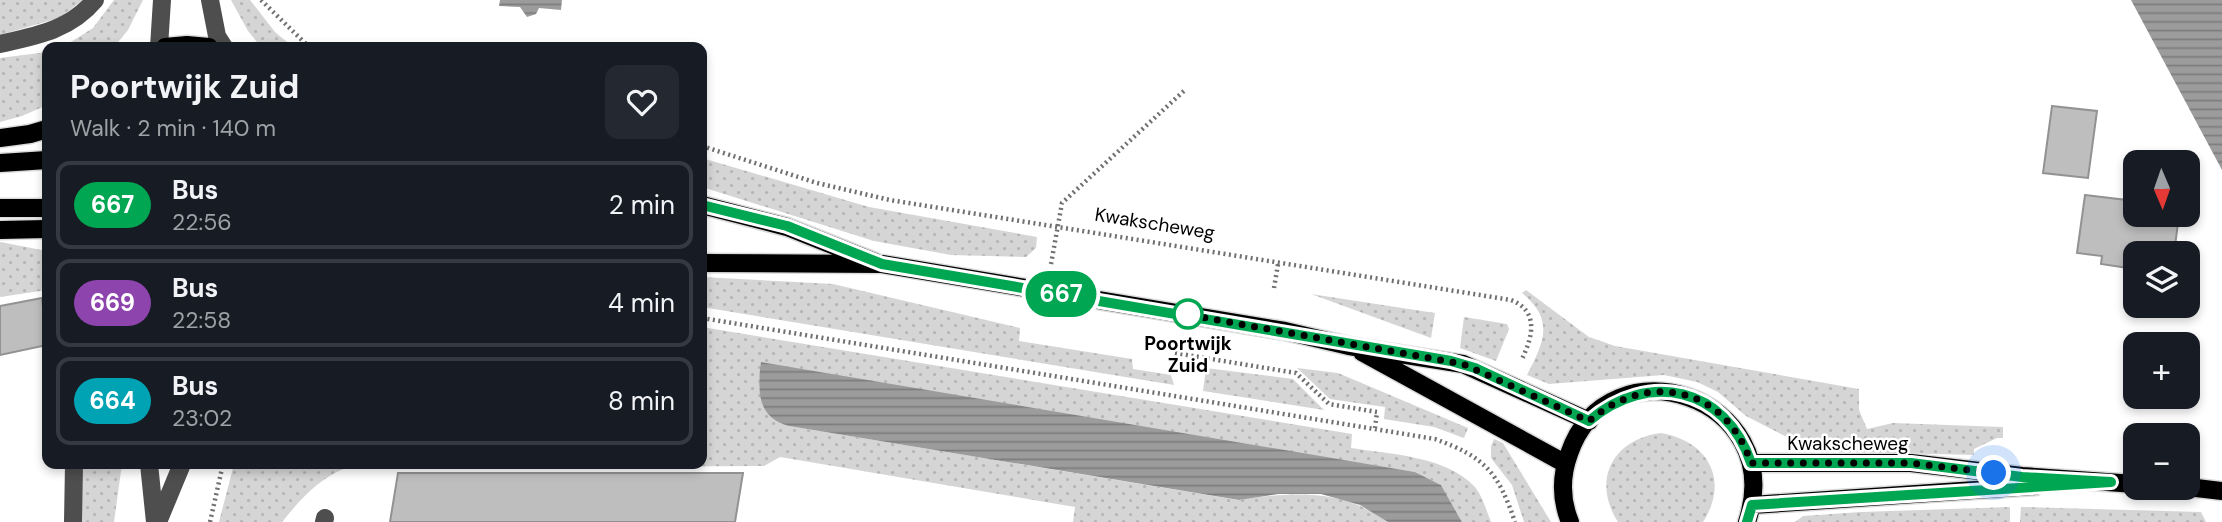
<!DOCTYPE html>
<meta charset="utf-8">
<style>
:root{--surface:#171b24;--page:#242831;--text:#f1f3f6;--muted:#9ea1a6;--line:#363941}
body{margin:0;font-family:"DM Sans",sans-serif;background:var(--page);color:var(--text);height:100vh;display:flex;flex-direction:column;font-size:26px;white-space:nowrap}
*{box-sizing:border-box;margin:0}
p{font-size:23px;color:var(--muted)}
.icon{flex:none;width:38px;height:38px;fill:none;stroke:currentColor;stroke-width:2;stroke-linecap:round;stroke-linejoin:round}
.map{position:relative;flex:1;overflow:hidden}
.side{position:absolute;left:42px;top:42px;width:665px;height:427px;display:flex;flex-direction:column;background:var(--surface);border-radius:14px;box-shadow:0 4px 10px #0003}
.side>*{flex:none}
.badge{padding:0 14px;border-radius:23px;font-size:24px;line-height:46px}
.needle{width:46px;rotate:178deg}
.tools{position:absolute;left:2123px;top:150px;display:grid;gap:14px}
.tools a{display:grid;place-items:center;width:77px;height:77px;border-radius:14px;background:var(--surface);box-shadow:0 4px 10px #0003;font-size:35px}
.you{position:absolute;width:35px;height:35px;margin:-18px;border:5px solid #fff;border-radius:50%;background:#1a73e8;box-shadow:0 0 0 10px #1a73e833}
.map>.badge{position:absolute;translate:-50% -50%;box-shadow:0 0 0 4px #fff}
.round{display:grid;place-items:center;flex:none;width:74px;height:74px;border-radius:14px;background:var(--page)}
.overview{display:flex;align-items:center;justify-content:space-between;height:119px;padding:0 28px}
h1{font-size:33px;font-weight:700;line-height:52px}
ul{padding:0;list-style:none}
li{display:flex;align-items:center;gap:21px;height:88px;margin:0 14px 10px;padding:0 14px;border:4px solid var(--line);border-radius:14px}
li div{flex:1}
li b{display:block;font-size:26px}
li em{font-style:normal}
li .badge{min-width:77px;font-weight:700;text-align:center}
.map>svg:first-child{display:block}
.grass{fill:url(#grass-dots)}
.water{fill:url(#water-rules)}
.building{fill:#bebebe;stroke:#929292;stroke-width:2}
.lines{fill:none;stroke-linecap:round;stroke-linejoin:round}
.major-casing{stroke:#dbdbdb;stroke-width:21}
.path{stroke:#707070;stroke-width:4.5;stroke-dasharray:2 3.5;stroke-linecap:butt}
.minor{stroke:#4e4e4e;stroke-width:18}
.major{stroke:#000;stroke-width:18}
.line-casing{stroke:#fff;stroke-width:16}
.line{stroke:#00a651;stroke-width:10}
.walk{stroke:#000;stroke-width:7;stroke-dasharray:0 12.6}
.stop-dot{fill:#fff;stroke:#00a651;stroke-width:3.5}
.labels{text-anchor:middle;stroke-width:5;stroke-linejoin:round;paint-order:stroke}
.street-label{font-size:19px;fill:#000;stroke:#fff}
.stop-label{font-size:19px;font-weight:bold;fill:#000;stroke:#fff}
</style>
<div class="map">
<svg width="2222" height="522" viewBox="0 0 2222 522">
<defs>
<pattern id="grass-dots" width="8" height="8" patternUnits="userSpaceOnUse" patternTransform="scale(1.75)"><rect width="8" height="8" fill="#d5d5d5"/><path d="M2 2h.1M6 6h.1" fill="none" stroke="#b5b5b5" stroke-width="1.8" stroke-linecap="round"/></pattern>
<pattern id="water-rules" width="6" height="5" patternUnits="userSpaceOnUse" patternTransform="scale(1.75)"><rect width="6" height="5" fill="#9c9c9c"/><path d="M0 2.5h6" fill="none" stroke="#7d7d7d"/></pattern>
</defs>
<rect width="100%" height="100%" fill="#fff"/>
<!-- grass -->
<path class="grass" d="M 0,0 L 83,0 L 59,18 L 0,35 Z
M 114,0 L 143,0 L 128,30 L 114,47 L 63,47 L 93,28 Z
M 231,0 L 250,0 L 275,32 L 293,47 L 261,47 L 248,31 Z
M 47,52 L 47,105 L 22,116 L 0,122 L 0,58 Z
M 702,158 L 869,207 L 1037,237 L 1036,248 L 1026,257 L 951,255 L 874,241 L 702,187 Z
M 0,242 L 47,251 L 47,290 L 0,297 Z
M 702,277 L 833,284 L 1020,328 L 1019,341 L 1132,359 L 1133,369 L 1171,375 L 1174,385 L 702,307 Z
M 1526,290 L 1589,337 L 1615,346 L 1859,389 L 1859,410 L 1867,429 L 1893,423 L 2003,427 L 2003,438 L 1997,438 L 1974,449 L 1974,455 L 1814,451 L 1746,416 L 1718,392 L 1697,382 L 1664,375 L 1549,384 L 1527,375 C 1544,342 1555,320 1522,293 Z
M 1311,294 L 1435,313 L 1431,338 Z
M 1464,317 L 1507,324 L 1509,329 L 1496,361 L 1460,348 Z
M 702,327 L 1352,434 L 1351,448 C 1389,454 1447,456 1475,487 C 1483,497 1486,510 1491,522 L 1462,522 L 1441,485 L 1415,472 L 1062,414 L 759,377 L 759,390 L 789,426 L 1238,500 C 1292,492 1342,488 1388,522 L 1073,522 L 1075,507 L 780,457 L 764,466 L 379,468 L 379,464 L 702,464 Z
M 1206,368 L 1293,379 L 1324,410 L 1203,391 Z
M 1297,368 L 1338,373 L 1468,428 L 1464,438 L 1434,427 L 1384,419 L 1385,407 L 1330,399 Z
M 1661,433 C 1708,441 1730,480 1703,522 L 1618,522 C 1591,480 1613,439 1661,433 Z
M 1494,439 L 1503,443 L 1551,522 L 1524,522 L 1512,485 L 1491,458 L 1491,446 Z
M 82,464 L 122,464 L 114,522 L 81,522 Z
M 234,464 L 365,464 C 329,467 304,495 282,522 L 219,522 Z
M 2010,507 L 2010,522 L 1795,522 L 1803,516 L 1861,512 Z
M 2021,507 L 2201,512 L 2206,522 L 2020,522 Z"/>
<!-- water -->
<path class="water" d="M 500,0 L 562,0 L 561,10 L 539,8 L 536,14 L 527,17 L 520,7 L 499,6 Z
M 2131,0 L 2222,0 L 2222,170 Z
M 761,362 L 1415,472 L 1441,485 L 1462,522 L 1388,522 L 1360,505 L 1321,494 L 1278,494 L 1239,500 L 789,426 C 757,418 757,390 761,362 Z"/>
<!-- building -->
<path class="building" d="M 2052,106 L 2097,111 L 2088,178 L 2043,173 Z
M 2085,195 L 2135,201 L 2135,215 L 2179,215 L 2174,254 L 2135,254 L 2135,269 L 2101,264 L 2102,256 L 2077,253 Z
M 42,298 L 47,345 L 0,355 L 0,306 Z
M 398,473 L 743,473 L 735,522 L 390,522 Z"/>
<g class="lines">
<!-- major casing -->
<g class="major-casing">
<path id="major" d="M 165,47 L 187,45 L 209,47
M 0,138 L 30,134 L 47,129
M 0,163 L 47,160
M 702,205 L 787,227 L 875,262
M 0,208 L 47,208
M 0,230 L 47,229
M 702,263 L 882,264 L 1285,331 L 1349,346 L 1463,364 L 1589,421
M 1362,352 L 1566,464
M 1751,463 L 1911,463 L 2022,476 L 2135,484
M 2188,487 L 2222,491
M 1752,505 L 2035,486
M 1570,522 C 1561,500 1561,476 1569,454 C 1608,338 1789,396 1747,522"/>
</g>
<!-- path -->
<path class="path" d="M 261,0 L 309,47
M 702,146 L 817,183 L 890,200 L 1511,300 C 1539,311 1533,336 1522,359
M 1051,264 L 1062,203 L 1186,89
M 1274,288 L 1278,264
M 702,318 L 1435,439 C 1485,457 1498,472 1515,522
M 1175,353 L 1296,373 L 1329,404 L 1377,412 L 1375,428
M 210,522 L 223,464"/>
<!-- minor -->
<path class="minor" d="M 210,0 L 217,36 L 224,47
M 0,44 C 36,36 70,30 95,0
M 159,47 L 162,0
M 149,464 L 155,522
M 73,522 L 74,464
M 158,522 L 182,464
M 324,522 L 325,518"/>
<!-- major -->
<use href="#major" class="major"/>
</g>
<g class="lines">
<!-- line casing -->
<g class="line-casing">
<path id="line" d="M 702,205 L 787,226 L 882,264 L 1451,361 L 1475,368 L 1589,421 C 1648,370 1726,387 1751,463 L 1911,463 L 2022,477 L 2111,482 L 1752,505 L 1747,522"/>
</g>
<!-- line -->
<use href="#line" class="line"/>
<!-- walk -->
<path class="walk" d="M 1188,314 L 1184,314 L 1463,364 L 1589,421 C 1648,370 1726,387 1751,463 L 1911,463 L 1994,473"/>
</g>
<!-- markers -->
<circle class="stop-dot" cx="1188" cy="314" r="14"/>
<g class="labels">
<!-- street labels -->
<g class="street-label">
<text transform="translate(1155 223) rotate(9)" y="7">Kwakscheweg</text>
<text x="1848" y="450">Kwakscheweg</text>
</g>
<!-- stop labels -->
<g class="stop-label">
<text x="1188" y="350">Poortwijk<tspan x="1188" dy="22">Zuid</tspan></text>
</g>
</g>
</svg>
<div class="tools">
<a><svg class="needle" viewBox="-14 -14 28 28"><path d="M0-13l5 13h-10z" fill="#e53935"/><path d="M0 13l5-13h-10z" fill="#9ea1a6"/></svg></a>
<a><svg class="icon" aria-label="layers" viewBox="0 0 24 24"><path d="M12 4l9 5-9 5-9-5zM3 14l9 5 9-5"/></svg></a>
<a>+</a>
<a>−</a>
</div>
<div class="you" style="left:1994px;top:473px"></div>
<b class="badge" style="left:1061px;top:294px;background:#00a651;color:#fff">667</b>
<section class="side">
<div class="overview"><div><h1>Poortwijk Zuid</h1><p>Walk · 2 min · 140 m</p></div><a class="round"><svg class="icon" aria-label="heart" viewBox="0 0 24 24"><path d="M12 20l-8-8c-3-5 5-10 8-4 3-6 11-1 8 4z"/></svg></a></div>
<ul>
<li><span class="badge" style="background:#00a651;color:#fff">667</span><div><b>Bus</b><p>22:56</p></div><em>2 min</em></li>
<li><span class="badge" style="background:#8e44ad;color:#fff">669</span><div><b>Bus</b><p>22:58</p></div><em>4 min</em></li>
<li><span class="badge" style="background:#00a3b4;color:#fff">664</span><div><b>Bus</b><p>23:02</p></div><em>8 min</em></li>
</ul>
</section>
</div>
